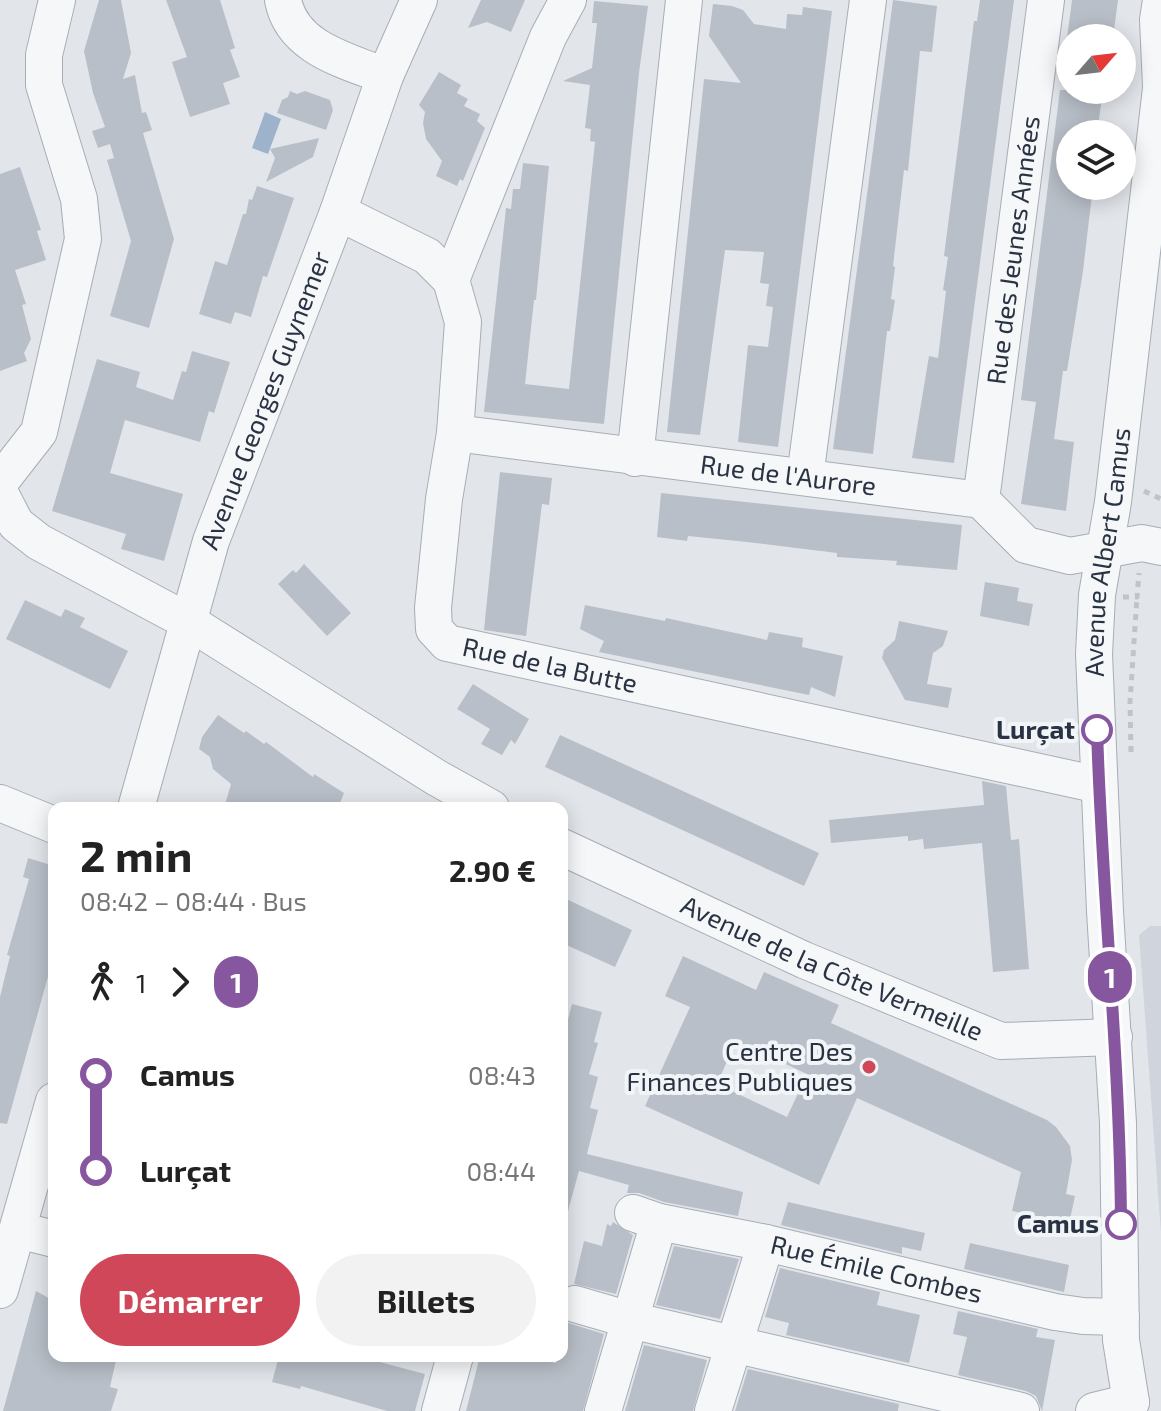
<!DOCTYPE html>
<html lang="fr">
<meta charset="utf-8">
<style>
:root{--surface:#fff;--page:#f2f2f2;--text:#222;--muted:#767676;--accent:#d04759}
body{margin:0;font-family:"Exo 2",sans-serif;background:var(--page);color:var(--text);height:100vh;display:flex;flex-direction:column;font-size:30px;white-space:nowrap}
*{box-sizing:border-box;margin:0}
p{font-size:26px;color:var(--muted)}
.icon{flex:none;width:44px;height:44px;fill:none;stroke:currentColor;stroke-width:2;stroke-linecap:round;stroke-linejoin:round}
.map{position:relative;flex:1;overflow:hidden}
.sheet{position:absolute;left:48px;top:802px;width:520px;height:560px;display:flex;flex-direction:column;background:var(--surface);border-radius:16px;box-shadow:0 4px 20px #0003}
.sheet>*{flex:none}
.badge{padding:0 16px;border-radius:26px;font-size:28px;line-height:52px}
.needle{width:52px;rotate:62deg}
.tools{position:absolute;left:1056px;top:24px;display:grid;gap:16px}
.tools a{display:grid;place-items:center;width:80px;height:80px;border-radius:50%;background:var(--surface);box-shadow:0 4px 20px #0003;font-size:40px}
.map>.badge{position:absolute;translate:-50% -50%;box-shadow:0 0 0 4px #fff}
.legs{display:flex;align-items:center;gap:12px;height:88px;padding:0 32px;font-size:26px}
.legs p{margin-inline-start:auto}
.overview{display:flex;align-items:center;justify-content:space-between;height:136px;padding:0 32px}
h1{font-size:44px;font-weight:700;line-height:60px}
.cta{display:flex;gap:16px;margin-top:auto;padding:16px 32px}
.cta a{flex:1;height:92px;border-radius:48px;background:var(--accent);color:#fff;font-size:32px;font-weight:700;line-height:92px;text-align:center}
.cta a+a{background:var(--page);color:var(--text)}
ul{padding:0 32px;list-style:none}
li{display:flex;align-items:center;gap:28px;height:96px;font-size:30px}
li i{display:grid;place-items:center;width:12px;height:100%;margin:0 10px;background:currentColor}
li i::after{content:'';width:20px;height:20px;margin:-10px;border:6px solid;border-radius:50%;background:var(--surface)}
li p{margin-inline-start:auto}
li:first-child i{background:linear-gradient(#0000 50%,currentColor 0)}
li:last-child i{background:linear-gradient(currentColor 50%,#0000 0)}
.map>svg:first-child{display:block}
.built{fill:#d0d5dd}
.water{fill:#9db3cb}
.building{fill:#b9bfc8;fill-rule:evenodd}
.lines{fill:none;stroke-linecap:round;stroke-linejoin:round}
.minor-casing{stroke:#a7adb5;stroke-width:38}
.path{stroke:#c0c4ca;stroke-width:5;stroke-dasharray:6 6;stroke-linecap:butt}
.minor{stroke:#f5f7f9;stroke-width:36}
.line-1-casing{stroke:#fff;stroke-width:18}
.line-1{stroke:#86569e;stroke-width:12}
.stop-1-dot{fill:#fff;stroke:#86569e;stroke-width:4}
.poi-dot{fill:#d04759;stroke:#f2f5f8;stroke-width:3}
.labels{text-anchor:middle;stroke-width:8;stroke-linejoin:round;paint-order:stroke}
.street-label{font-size:26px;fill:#2a3343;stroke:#f2f5f8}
.stop-label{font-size:26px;font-weight:bold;fill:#2a3343;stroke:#f2f5f8;text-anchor:end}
.poi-label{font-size:26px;fill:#2a3343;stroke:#f2f5f8;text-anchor:end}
</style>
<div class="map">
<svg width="1161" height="1411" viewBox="0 0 1161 1411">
<rect width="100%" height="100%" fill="#e2e6eb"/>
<!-- built -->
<path class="built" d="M 1150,926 L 1161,926 L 1161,1233 L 1139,935 Z"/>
<!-- water -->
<path class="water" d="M 265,112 L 281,119 L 268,154 L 252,148 Z"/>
<!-- building -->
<path class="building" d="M 99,0 L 121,0 L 131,53 L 123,79 L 135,75 L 142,113 L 146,112 L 152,130 L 143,133 L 174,239 L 149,328 L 110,316 L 131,241 L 107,160 L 114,158 L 110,144 L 98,148 L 92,131 L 105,127 L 93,93 L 84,51 Z
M 166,0 L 220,0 L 235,48 L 230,50 L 240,77 L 223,83 L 230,104 L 190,117 L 172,62 L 187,57 Z
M 481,0 L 525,0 L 511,32 L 487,22 L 468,28 Z
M 893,0 L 937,6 L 932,52 L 920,51 L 908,171 L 904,170 L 893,266 L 895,267 L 891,299 L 895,300 L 890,331 L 887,331 L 873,454 L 833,449 Z
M 980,0 L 1014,0 L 954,463 L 912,458 L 929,356 L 938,358 L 946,291 L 943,290 L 948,257 L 944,256 L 974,21 L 977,21 Z
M 1072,0 L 1118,0 L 1113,38 L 1067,38 Z
M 594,1 L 648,6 L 639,73 L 604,424 L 484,412 L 506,208 L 511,209 L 513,189 L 520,189 L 523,163 L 549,166 L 536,300 L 534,300 L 525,384 L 569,389 L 595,142 L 590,141 L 591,129 L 585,128 L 590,85 L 563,81 L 592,68 L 597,23 L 592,23 Z
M 713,4 L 732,6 L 743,10 L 754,24 L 786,29 L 787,14 L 802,15 L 803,7 L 832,11 L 778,447 L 738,442 L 748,345 L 768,347 L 773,307 L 766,306 L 769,284 L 760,283 L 764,252 L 725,250 L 700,435 L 667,432 L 704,79 L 741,83 L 709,36 Z
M 439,72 L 461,85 L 457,93 L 468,99 L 464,106 L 480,114 L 477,121 L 485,128 L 463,181 L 460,179 L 457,186 L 436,176 L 442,161 L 426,139 L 423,123 L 425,112 L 419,105 Z
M 1060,90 L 1103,90 L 1097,134 L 1070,134 L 1070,186 L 1093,186 L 1083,271 L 1067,371 L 1063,371 L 1054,439 L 1074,442 L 1066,511 L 1021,504 L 1036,402 L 1021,400 Z
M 290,91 L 297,94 L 305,91 L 330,100 L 333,110 L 326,130 L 277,113 L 282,100 L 288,97 Z
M 319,138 L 313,157 L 266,182 L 275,158 L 270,149 Z
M 20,167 L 41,230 L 37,231 L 46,260 L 15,270 L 26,304 L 22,305 L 31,339 L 24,353 L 27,361 L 0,371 L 0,174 Z
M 257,186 L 294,198 L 267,277 L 263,276 L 251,317 L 235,312 L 231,324 L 199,314 L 215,261 L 227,265 L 243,214 L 246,214 L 249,199 L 252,200 Z
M 192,351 L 230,362 L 214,413 L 209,411 L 200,442 L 125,420 L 110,473 L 183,494 L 164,561 L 121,549 L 126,534 L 52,511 L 97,359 L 140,372 L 136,387 L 173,400 L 182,371 L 186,372 Z
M 500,472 L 552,478 L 549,505 L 542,504 L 526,636 L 484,630 Z
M 661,493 L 962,525 L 957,570 L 896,565 L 897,561 L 837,557 L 837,553 L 747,542 L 688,536 L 687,541 L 657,537 Z
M 304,564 L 351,613 L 327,636 L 278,584 L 293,570 L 296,573 Z
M 985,582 L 1019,588 L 1017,601 L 1033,604 L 1029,626 L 980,616 Z
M 25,600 L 61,617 L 65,609 L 85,618 L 80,627 L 128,651 L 110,689 L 6,639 Z
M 585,605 L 665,621 L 666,618 L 767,640 L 769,632 L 803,638 L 802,647 L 843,656 L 835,697 L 811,687 L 809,695 L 599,652 L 604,641 L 580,629 Z
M 899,621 L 948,631 L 943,646 L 933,653 L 927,684 L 952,688 L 948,708 L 905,700 L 882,658 L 884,650 L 895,640 Z
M 473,684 L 529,719 L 515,744 L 511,740 L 502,755 L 481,744 L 490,729 L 457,709 Z
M 218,715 L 244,733 L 246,731 L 264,744 L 266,742 L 313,777 L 314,774 L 344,793 L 338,808 L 224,808 L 231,784 L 213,769 L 210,757 L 199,749 L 202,737 Z
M 560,735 L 819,853 L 804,886 L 545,767 Z
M 982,781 L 1006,786 L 1011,840 L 1019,839 L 1029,969 L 993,972 L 982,843 L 924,849 L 923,839 L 908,841 L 908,836 L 831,843 L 829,820 L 984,805 Z
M 28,858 L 54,866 L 54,955 L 7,1124 L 0,1123 L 0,997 L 10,956 L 7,955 L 29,879 L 23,877 Z
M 562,897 L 632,930 L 615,967 L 562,943 Z
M 683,956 L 756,990 L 764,972 L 839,1005 L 831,1023 L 1047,1120 L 1056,1127 L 1070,1146 L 1072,1160 L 1066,1194 L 1075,1196 L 1069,1224 L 1012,1211 L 1021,1172 L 857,1098 L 819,1185 L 645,1106 L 690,1007 L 665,996 ZM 736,1041 L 807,1074 L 787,1117 L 717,1084 Z
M 572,1004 L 602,1012 L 594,1042 L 598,1043 L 589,1074 L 598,1077 L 590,1108 L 598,1110 L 587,1154 L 743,1192 L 738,1216 L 664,1202 L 639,1193 L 627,1193 L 629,1185 L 579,1171 L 568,1211 L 562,1210 L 562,1043 Z
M 788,1202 L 925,1233 L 921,1251 L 902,1247 L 902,1254 L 781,1225 Z
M 613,1222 L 633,1235 L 616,1294 L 574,1284 L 584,1241 L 602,1246 L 607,1224 L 611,1226 Z
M 970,1243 L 1069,1265 L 1064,1292 L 964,1269 Z
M 674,1246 L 739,1259 L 720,1319 L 656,1305 Z
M 780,1268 L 880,1292 L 877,1305 L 920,1315 L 909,1363 L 786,1335 L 789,1323 L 765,1317 Z
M 36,1291 L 54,1301 L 54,1356 L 117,1356 L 110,1387 L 118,1389 L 111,1411 L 3,1411 Z
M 958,1311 L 1038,1329 L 1036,1337 L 1055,1340 L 1042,1411 L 1036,1396 L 1026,1391 L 958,1375 L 967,1337 L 953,1334 Z
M 565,1322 L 604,1334 L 583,1411 L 466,1411 L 480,1356 L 528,1356 L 556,1363 L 557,1356 L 562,1356 Z
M 644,1345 L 707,1360 L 693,1411 L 625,1411 Z
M 279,1356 L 357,1356 L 425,1374 L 415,1411 L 387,1411 L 301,1386 L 300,1389 L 272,1382 Z
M 748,1369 L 899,1404 L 898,1411 L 735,1411 Z"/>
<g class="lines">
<!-- minor casing -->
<g class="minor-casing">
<g id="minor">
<path d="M 283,0 C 292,48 345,60 385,76"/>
<path d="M 1161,0 L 1158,20 L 1161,87"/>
<path id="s1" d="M 338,212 L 427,256 L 451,280 L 463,322 L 455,433 L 444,499 L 433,608 L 434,629 L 447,643 L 1099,785"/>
<path d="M 451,280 L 548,37 L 568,0"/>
<path id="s2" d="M 455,433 L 981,500 L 1026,545 L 1070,556 L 1142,543 L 1161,547"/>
<path d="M 635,458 L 684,0"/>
<path d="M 805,477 L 868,0"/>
<path d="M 0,482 L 39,432 L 83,239 L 79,199 L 44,85 L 44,55 L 57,0"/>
<path d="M 0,493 L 16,524 L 39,542 L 189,622 L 437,778 L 491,808"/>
<path id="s3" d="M 981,500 L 1046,0"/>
<path d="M 0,803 L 54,825"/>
<path id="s4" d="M 136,808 L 211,541 L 338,212 L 385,76 L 419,0"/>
<path id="s5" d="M 562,847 L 804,960 L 1001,1041 L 1114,1037"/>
<path id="s6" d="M 633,1213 L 659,1222 L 766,1243 L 1055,1312 L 1083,1316 L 1121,1317"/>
<path d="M 18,1230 L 54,1239"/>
<path d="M 0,1290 L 54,1101"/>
<path d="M 575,1304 L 630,1320 L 1021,1411"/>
<path id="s7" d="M 1131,1402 L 1121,1340 L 1118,1123 L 1105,911 L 1094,654 L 1097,595 L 1113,502 L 1161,88"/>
<path d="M 440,1411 L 455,1356"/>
<path d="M 603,1411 L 659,1222"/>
<path d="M 713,1411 L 766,1243"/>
<path d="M 1094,1411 L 1131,1402"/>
</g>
</g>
<!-- path -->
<path class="path" d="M 1144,491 L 1161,499
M 1123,597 L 1137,597 L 1139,573
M 1131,752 L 1130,702 L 1137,597"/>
<!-- minor -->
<use href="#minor" class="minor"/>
</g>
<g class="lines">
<!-- line-1 casing -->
<g class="line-1-casing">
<path id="line-1" d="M 1097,730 C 1102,895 1120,1059 1121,1224"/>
</g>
<!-- line-1 -->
<use href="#line-1" class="line-1"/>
</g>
<!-- markers -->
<g class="stop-1-dot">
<circle cx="1097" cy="730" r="14"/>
<circle cx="1121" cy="1224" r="14"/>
</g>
<circle class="poi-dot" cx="869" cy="1067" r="8"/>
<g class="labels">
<!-- street labels -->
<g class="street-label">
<text dy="9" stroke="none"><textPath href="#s3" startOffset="252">Rue des Jeunes Années</textPath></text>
<text dy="9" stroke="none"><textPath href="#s4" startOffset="428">Avenue Georges Guynemer</textPath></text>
<text dy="9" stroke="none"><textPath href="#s2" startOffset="336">Rue de l'Aurore</textPath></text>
<text dy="9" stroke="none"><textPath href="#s7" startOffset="852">Avenue Albert Camus</textPath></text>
<text dy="9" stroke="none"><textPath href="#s1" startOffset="610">Rue de la Butte</textPath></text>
<text dy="9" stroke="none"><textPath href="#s5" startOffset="296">Avenue de la Côte Vermeille</textPath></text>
<text dy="9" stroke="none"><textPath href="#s6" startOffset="250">Rue Émile Combes</textPath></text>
</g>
<!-- stop labels -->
<g class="stop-label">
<text x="1075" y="739">Lurçat</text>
<text x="1099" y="1233">Camus</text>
</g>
<!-- poi labels -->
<g class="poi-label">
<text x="853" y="1061">Centre Des<tspan x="853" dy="30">Finances Publiques</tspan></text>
</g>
</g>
</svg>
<div class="tools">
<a><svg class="needle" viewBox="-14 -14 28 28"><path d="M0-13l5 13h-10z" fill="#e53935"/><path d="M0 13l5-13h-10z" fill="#767676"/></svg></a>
<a><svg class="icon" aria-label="layers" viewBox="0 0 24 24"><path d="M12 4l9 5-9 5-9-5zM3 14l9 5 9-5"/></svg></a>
</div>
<b class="badge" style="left:1110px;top:977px;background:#86569e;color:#fff">1</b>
<section class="sheet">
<div class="overview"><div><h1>2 min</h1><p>08:42 – 08:44 · Bus</p></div><b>2.90 €</b></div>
<div class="legs"><svg class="icon" aria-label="walk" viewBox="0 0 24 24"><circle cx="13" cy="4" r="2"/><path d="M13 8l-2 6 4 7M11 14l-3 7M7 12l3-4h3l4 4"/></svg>1<svg class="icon" aria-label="forward" viewBox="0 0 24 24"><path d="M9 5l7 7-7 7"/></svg><b class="badge" style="background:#86569e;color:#fff">1</b></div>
<ul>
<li><i style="color:#86569e"></i><b>Camus</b><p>08:43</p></li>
<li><i style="color:#86569e"></i><b>Lurçat</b><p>08:44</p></li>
</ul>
<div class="cta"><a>Démarrer</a><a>Billets</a></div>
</section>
</div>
